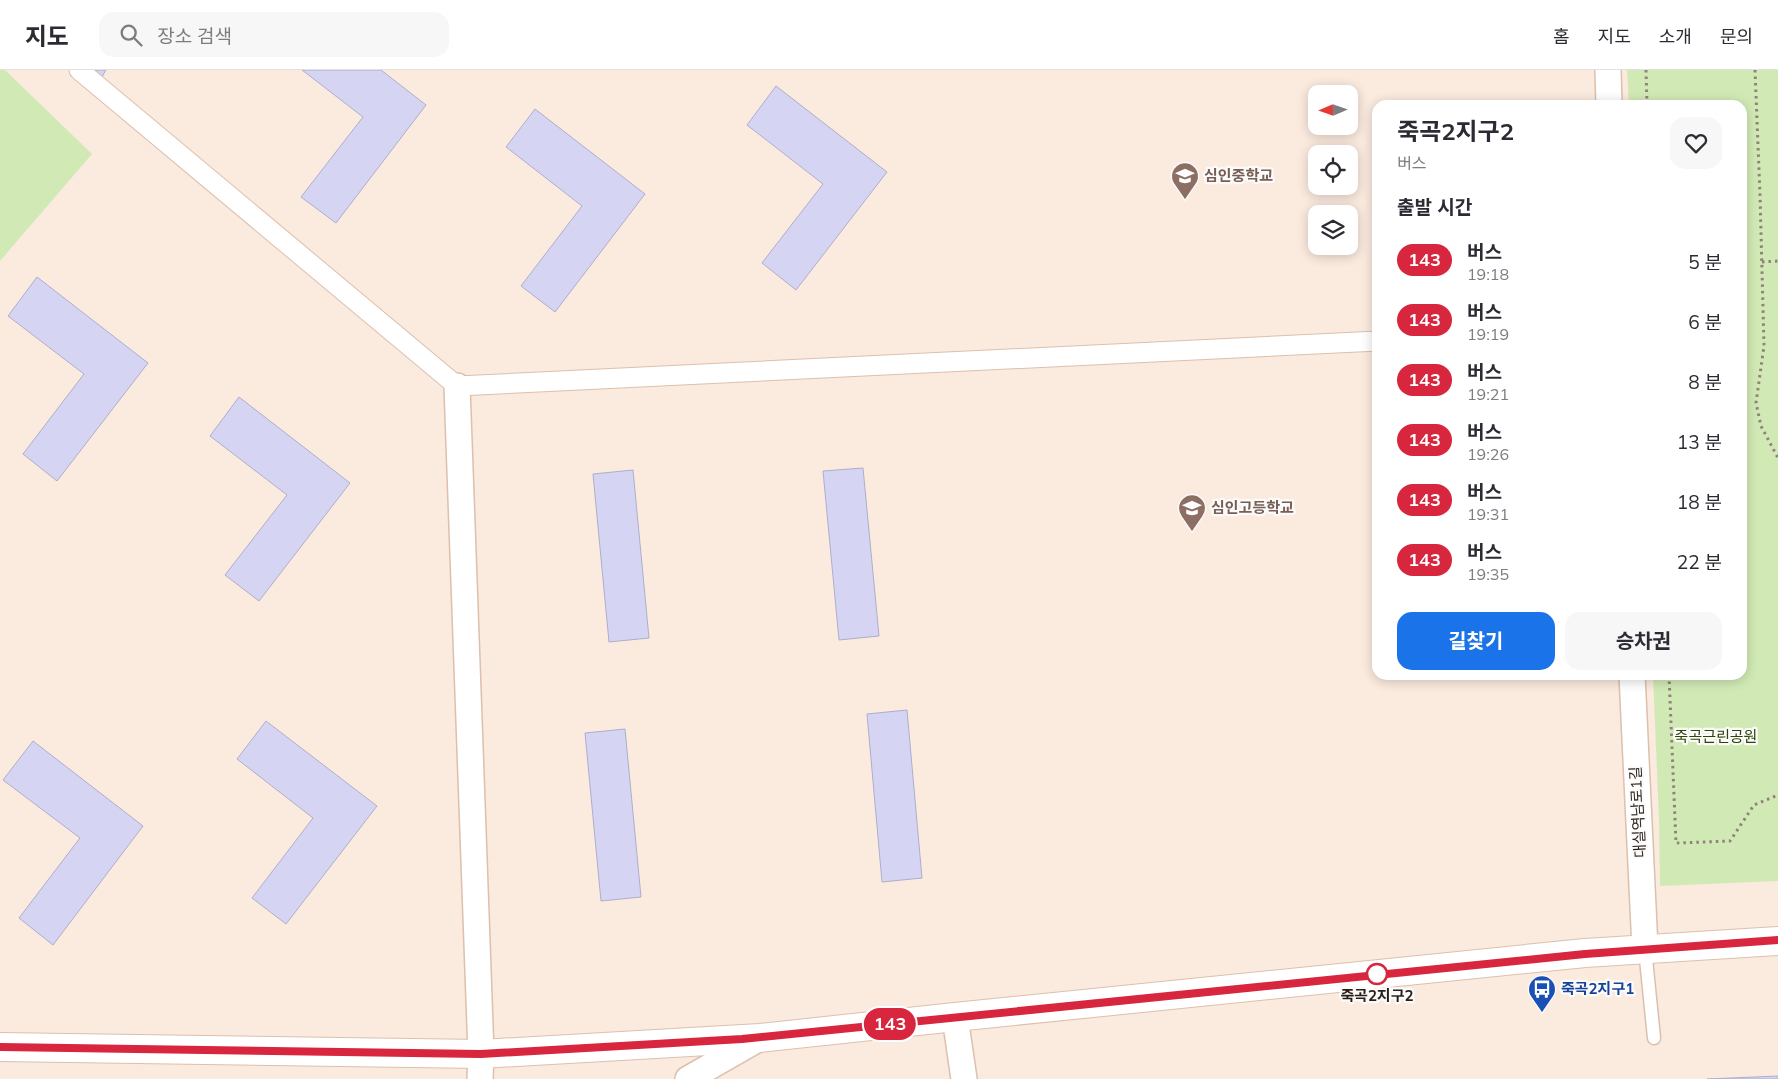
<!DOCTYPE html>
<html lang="ko">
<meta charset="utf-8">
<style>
:root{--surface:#fff;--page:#f7f7f7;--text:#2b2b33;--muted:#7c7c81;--line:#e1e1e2;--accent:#1a73e8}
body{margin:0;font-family:Mulish,"Noto Sans KR",sans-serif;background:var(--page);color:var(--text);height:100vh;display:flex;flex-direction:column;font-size:19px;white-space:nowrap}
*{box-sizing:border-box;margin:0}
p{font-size:16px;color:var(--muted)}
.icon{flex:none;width:28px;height:28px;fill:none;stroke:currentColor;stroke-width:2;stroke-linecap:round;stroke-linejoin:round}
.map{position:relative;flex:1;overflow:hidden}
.side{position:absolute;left:1372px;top:30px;width:375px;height:580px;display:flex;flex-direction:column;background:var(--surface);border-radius:15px;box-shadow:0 2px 12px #0003}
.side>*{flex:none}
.badge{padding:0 10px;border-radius:16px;font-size:18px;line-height:32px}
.needle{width:32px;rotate:268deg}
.fabs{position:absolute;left:1308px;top:15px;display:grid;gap:10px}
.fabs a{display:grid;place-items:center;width:50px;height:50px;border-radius:10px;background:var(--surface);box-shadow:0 2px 12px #0003;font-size:25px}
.map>.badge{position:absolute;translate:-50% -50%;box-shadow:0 0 0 2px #fff}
h2{padding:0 25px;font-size:19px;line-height:45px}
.round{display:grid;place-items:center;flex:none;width:52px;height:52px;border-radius:15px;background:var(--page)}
.overview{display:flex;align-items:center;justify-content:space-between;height:85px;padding:0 25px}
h1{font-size:24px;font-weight:700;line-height:38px}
.button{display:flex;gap:10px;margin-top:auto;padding:10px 25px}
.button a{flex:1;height:58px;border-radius:15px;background:var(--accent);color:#fff;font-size:20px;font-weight:700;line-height:58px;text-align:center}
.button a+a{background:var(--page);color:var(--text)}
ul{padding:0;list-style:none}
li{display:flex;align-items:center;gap:15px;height:60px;padding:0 25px}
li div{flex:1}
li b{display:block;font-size:19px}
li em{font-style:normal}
li .badge{min-width:55px;font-weight:700;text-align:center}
header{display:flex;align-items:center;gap:30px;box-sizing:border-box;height:70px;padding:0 25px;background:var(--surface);border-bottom:1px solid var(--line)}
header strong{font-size:24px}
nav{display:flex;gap:28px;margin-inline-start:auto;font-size:18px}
.search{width:350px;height:45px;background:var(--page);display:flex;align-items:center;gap:12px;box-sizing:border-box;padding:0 18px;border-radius:15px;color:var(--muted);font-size:19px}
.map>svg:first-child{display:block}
.green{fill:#d1eab5}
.building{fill:#d5d5f3;stroke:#aeaecb}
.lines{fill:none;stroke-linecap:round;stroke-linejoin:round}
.service-casing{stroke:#dcc0ad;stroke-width:15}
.pedestrian-casing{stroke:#dcc0ad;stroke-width:21}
.minor-casing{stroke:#dcc0ad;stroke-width:28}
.tertiary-casing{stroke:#dcc0ad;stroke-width:30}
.path{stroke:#908279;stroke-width:3;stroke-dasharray:2.5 4;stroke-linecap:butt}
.service{stroke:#fff;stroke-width:12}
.pedestrian{stroke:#fff;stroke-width:19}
.minor{stroke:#fff;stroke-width:25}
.tertiary{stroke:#fff;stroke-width:28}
.line-casing{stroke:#fff;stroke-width:11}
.line{stroke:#d7263d;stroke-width:8}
.stop-dot{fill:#fff;stroke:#d7263d;stroke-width:2.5}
.labels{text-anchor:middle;stroke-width:4.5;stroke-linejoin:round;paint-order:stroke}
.education-label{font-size:15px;font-weight:bold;fill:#785e54;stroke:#fbfbfb;text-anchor:start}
.park-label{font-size:15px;fill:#2d4307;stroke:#fbfbfb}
.street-label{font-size:15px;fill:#291e17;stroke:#fbfbfb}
.transit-label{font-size:15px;font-weight:bold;fill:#164399;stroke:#fbfbfb;text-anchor:start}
.stop-label{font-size:15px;font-weight:bold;fill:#291e17;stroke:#fbfbfb}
</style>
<header>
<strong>지도</strong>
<div class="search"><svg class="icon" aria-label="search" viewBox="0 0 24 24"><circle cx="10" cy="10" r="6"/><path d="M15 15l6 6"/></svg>장소 검색</div>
<nav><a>홈</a><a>지도</a><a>소개</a><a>문의</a></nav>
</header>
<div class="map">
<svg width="1778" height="1009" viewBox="0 0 1778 1009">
<rect width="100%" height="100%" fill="#fbeade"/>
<!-- green -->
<path class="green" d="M 0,0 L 5,0 L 92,84 L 0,191 Z
M 1627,0 L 1778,0 L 1778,811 L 1660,816 L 1659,750 L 1653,605 L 1742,605 L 1742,35 L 1629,35 Z"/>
<!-- building -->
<path class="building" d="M 89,0 L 106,0 L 100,10 Z
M 302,0 L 381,0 L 426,35 L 336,153 L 301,127 L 363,47 Z
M 776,16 L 887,102 L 796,220 L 762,193 L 823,114 L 747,55 Z
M 535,39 L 645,124 L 555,242 L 521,216 L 582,136 L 506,77 Z
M 37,207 L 148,293 L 57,411 L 23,384 L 84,304 L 8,246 Z
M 239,327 L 350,413 L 259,531 L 225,505 L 287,425 L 210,366 Z
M 863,398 L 879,566 L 839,570 L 823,401 Z
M 633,400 L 649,568 L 609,572 L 593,404 Z
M 907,640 L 922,808 L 882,812 L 867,644 Z
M 266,651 L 377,736 L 286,854 L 252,828 L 313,748 L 237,689 Z
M 625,659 L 641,827 L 601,831 L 585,663 Z
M 33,671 L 143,756 L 53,875 L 19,848 L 80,768 L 3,710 Z
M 1778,1006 L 1778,1009 L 1707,1009 Z"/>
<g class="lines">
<!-- service casing -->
<g class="service-casing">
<path id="service" d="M 1645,879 L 1654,968"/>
</g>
<!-- pedestrian casing -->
<g class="pedestrian-casing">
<path id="pedestrian" d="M 79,0 L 457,316 L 1378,271"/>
</g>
<!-- minor casing -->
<g class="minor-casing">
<path id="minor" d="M 1608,0 L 1609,35
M 457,316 L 481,984 L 480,1009
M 1632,605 L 1645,879
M 955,947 L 964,1009
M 688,1009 L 760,968"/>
</g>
<!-- tertiary casing -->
<g class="tertiary-casing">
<path id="tertiary" d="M 0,977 L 481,984 L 760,968 L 955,947 L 1585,883 L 1778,871"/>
</g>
<!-- path -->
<path class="path" d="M 1646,0 L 1647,35
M 1755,0 L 1760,125 L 1764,276 L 1756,333 L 1761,356 L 1778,388
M 1762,192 L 1778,191
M 1669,605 L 1676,773 L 1730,771 L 1754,735 L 1778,725"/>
<!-- service -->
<use href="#service" class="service"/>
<!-- pedestrian -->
<use href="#pedestrian" class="pedestrian"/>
<!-- minor -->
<use href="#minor" class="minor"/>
<!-- tertiary -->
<use href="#tertiary" class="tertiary"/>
</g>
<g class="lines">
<!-- line casing -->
<g class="line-casing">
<path id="line" d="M 0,977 L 481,984 L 742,969 L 1585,884 L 1778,870"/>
</g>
<!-- line -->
<use href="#line" class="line"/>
</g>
<!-- icons -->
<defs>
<g id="school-pin" transform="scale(1.4375)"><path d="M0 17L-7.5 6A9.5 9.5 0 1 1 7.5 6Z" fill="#8d6e63" stroke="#fbfbfb"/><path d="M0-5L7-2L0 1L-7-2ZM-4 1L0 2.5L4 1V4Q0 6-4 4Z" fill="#fff"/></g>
<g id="bus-pin" transform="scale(1.4375)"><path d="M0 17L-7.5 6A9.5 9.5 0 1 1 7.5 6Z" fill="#1a4fb4" stroke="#fbfbfb"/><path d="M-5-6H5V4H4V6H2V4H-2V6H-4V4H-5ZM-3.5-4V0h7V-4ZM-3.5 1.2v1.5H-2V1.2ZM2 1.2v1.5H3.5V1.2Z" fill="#fff"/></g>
</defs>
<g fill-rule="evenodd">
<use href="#school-pin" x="1185" y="106"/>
<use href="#school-pin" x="1192" y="438"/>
<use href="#bus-pin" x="1542" y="919"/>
</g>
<!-- markers -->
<circle class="stop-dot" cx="1377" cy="904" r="10"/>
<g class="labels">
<!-- education labels -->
<g class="education-label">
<text x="1204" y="111">심인중학교</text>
<text x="1211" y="443">심인고등학교</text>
</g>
<!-- park labels -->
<g class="park-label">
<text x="1716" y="672">죽곡근린공원</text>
</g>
<!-- street labels -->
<g class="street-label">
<text transform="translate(1638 742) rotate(-93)" y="5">대실역남로1길</text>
</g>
<!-- transit labels -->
<g class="transit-label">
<text x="1561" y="924">죽곡2지구1</text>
</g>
<!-- stop labels -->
<g class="stop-label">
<text x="1377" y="931">죽곡2지구2</text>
</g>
</g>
</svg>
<div class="fabs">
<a><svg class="needle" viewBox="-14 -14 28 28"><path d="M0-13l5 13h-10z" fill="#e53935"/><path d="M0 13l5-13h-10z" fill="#7c7c81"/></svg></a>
<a><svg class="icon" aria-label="locate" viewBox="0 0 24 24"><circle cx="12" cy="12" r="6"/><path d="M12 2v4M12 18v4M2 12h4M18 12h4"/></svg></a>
<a><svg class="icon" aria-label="layers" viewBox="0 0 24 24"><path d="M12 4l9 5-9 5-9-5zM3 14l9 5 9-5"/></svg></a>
</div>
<b class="badge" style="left:890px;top:954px;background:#d7263d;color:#fff">143</b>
<section class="side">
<div class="overview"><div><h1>죽곡2지구2</h1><p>버스</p></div><a class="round"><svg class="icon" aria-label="heart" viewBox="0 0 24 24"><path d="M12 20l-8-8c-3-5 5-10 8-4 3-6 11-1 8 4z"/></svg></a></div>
<h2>출발 시간</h2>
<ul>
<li><span class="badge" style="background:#d7263d;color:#fff">143</span><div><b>버스</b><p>19:18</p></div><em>5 분</em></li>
<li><span class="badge" style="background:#d7263d;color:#fff">143</span><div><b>버스</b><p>19:19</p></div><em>6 분</em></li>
<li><span class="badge" style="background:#d7263d;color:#fff">143</span><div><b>버스</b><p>19:21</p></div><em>8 분</em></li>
<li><span class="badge" style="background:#d7263d;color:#fff">143</span><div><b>버스</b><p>19:26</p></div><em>13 분</em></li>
<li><span class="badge" style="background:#d7263d;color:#fff">143</span><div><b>버스</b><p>19:31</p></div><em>18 분</em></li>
<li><span class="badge" style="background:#d7263d;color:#fff">143</span><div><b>버스</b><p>19:35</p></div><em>22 분</em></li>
</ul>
<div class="button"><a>길찾기</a><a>승차권</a></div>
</section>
</div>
